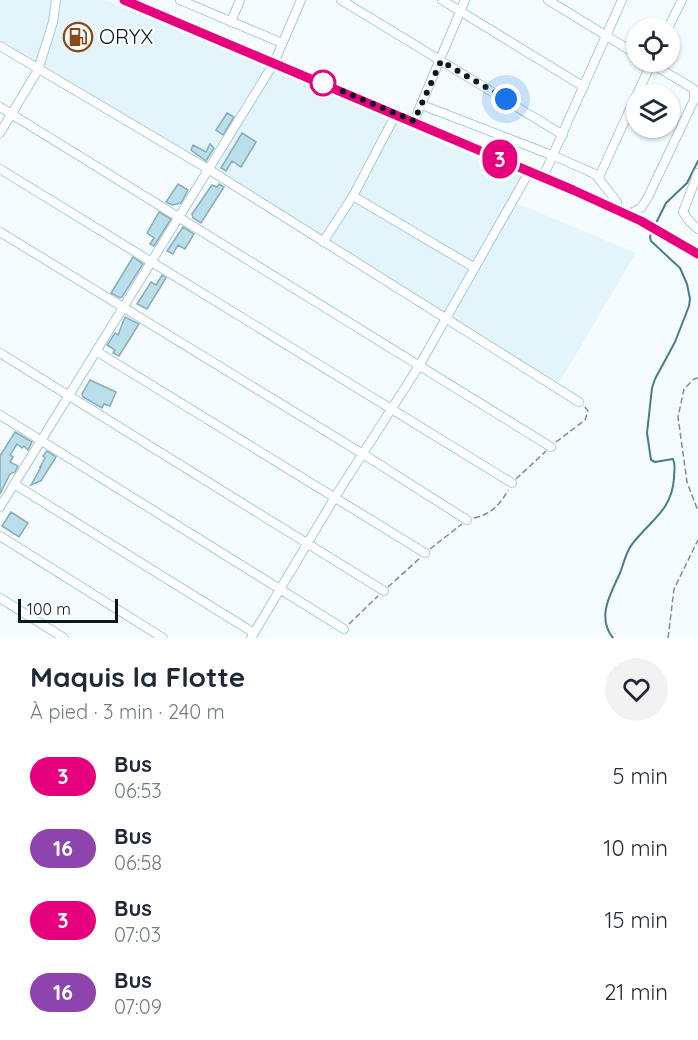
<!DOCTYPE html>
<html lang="fr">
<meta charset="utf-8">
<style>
:root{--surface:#fff;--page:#f2f2f3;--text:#1f2937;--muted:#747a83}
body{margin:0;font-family:Quicksand,sans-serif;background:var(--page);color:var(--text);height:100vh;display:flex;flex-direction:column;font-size:22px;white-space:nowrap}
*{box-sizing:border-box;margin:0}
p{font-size:20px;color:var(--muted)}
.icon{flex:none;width:33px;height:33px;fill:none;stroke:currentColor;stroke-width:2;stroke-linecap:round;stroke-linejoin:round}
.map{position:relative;height:638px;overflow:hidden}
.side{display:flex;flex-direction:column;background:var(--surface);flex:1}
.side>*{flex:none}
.badge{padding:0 12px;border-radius:20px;font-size:21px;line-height:39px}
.controls{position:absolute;left:626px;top:18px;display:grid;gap:12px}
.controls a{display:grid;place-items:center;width:54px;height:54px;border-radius:50%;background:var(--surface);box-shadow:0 2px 4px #0004;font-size:30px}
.scale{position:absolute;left:18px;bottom:15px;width:100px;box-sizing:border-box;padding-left:6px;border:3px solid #0b191d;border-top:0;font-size:16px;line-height:21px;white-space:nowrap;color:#0b191d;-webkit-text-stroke:4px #fff;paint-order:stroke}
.you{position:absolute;width:30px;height:30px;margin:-15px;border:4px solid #fff;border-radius:50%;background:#1a73e8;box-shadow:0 0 0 9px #1a73e833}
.map>.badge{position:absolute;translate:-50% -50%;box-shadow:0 0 0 3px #fff}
.round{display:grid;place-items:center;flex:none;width:63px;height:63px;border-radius:32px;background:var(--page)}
.overview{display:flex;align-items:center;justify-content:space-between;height:102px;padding:0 30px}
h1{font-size:28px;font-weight:800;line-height:45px}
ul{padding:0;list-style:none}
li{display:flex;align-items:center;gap:18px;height:72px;padding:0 30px}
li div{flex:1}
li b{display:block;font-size:22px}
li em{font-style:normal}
li .badge{min-width:66px;font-weight:700;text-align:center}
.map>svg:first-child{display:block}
.built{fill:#e3f5fb}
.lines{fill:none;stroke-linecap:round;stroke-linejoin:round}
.stream{stroke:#497c8c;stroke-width:2}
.building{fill:#badeea;stroke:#89acb7;stroke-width:1.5}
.minor-casing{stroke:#a7cbd7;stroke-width:10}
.major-casing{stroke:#a7cbd7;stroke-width:12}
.path{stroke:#818c8f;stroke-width:1.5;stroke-dasharray:6 3;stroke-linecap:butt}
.minor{stroke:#fff;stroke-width:8}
.major{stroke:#fff;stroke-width:9}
.line-casing{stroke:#fff;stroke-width:14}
.line{stroke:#e6007e;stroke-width:9}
.walk{stroke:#0b191d;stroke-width:6;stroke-dasharray:0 10.8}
.stop-dot{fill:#fff;stroke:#e6007e;stroke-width:3}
.labels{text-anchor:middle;stroke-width:4.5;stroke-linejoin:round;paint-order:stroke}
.poi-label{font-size:21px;fill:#0b191d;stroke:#fff;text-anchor:start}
</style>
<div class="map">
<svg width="698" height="638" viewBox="0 0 698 638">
<rect width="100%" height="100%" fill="#f5fcff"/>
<!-- built -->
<path class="built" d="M 0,0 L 105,0 L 269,66 L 205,162 L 0,40 Z
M 274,71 L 527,179 L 514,202 L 636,253 L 559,383 L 214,168 Z"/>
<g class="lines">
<!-- stream -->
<path class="stream" d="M 655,225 L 666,203 L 687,183 L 698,161
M 613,638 C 596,617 611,593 620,573 C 624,563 626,551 633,543 C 651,520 672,510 674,478 C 674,471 676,465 673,459 L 655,462 L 651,460 L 647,433 L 652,388 L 655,379 L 675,342 L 689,306 L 690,299 L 687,284 L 680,268 L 651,241 L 650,237 L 652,231"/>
</g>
<!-- building -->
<path class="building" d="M 227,113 L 234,117 L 223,135 L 216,130 Z
M 242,133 L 256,142 L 241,167 L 232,161 L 226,171 L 221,168 Z
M 210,144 L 214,148 L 206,161 L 191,150 L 193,145 L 206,152 Z
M 178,184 L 188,190 L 181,203 L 172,205 L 166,202 Z
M 219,184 L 224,187 L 201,223 L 193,218 L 192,214 L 212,185 L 217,187 Z
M 159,212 L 171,219 L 154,246 L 150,244 L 154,238 L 147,233 Z
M 183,227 L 194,234 L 185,249 L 178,245 L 173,254 L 167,251 Z
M 133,257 L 143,264 L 122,297 L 120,298 L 111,293 Z
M 162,275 L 166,278 L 147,309 L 137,304 L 151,282 L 156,285 Z
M 125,317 L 139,324 L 119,356 L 113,353 L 115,350 L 107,345 L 115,333 L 118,335 Z
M 90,380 L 116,392 L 110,406 L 104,404 L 102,408 L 83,397 L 82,394 Z
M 15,432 L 32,442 L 28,450 L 24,446 L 22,448 L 17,444 L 10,455 L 13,457 L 10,462 L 18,466 L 15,472 L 10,474 L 0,494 L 0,456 Z
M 47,451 L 56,457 L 41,481 L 31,485 L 41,467 L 40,467 L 45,458 L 43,456 Z
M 11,512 L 28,523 L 19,537 L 2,526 Z"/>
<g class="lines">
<!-- minor casing -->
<g class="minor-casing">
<path id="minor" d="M 180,0 L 282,43
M 341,0 L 563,135
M 442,0 L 584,87
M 548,0 L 636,54
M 231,22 L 240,0
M 668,28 L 682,0
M 0,46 L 208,169 L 579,402
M 637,94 L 652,62
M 422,105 L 554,156 L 595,174 L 617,202 L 617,206 L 608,206
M 0,107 L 551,447
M 414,121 L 465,0
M 0,133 L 38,70 L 53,22 L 56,0
M 0,169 L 512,483
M 698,173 L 683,212 L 689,221 L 698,229
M 543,177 L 622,0
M 599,177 L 636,96
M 353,196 L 475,268
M 627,215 L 641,208 L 648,197 L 694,100 L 694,89 L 649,62
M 0,232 L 363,454 L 467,520
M 323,242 L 353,196 L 396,114
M 96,351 L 425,553
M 0,353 L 384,591
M 0,415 L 344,629
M 14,484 L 254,633
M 0,507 L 274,63 L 301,0
M 0,536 L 163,638
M 0,598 L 64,638
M 251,638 L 335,497 L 419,366 L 529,172"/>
</g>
<!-- major casing -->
<g class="major-casing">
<path id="major" d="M 124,0 L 573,190 L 641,221 L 698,254"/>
</g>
<!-- path -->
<path class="path" d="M 698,378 L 694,379 L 684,389 L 678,417 L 687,482 L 698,511
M 556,442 L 585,420 L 588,411 L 584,406
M 516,479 L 546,451
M 474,518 C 491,514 500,505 508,490
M 430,549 L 462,524
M 388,587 L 420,558
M 349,624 L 378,596
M 668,638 L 674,589 L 698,540"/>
<!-- minor -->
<use href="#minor" class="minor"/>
<!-- major -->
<use href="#major" class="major"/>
</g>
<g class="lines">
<!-- line casing -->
<g class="line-casing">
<path id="line" d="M 124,0 L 573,190 L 641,221 L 698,254"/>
</g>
<!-- line -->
<use href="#line" class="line"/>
<!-- walk -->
<path class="walk" d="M 323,83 L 414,121 L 441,61 L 506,99"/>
</g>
<!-- icons -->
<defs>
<g id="fuel-ring" transform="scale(1.5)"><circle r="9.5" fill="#fff" stroke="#8b4818" stroke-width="1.5"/><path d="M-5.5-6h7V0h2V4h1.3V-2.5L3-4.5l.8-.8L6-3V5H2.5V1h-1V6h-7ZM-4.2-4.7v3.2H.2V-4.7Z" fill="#8b4818"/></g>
</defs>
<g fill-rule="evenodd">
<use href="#fuel-ring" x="78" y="37"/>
</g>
<!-- markers -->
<circle class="stop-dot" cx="323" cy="83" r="12"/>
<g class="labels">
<!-- poi labels -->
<g class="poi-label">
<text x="99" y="44">ORYX</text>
</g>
</g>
</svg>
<div class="controls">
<a><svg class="icon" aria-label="locate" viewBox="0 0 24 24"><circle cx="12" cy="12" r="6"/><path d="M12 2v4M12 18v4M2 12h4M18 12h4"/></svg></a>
<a><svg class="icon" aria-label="layers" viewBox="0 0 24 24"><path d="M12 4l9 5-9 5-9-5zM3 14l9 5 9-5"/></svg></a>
</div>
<div class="scale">100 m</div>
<div class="you" style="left:506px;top:99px"></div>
<b class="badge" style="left:500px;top:159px;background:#e6007e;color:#fff">3</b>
</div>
<section class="side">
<div class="overview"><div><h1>Maquis la Flotte</h1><p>À pied · 3 min · 240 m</p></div><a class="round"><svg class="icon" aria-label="heart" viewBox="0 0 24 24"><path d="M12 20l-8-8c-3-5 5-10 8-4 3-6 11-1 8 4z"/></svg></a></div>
<ul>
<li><span class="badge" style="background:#e6007e;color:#fff">3</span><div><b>Bus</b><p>06:53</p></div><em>5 min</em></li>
<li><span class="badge" style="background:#8e44ad;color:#fff">16</span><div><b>Bus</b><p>06:58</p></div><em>10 min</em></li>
<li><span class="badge" style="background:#e6007e;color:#fff">3</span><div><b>Bus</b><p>07:03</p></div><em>15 min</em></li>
<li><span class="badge" style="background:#8e44ad;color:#fff">16</span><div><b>Bus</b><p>07:09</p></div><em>21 min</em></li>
</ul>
</section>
